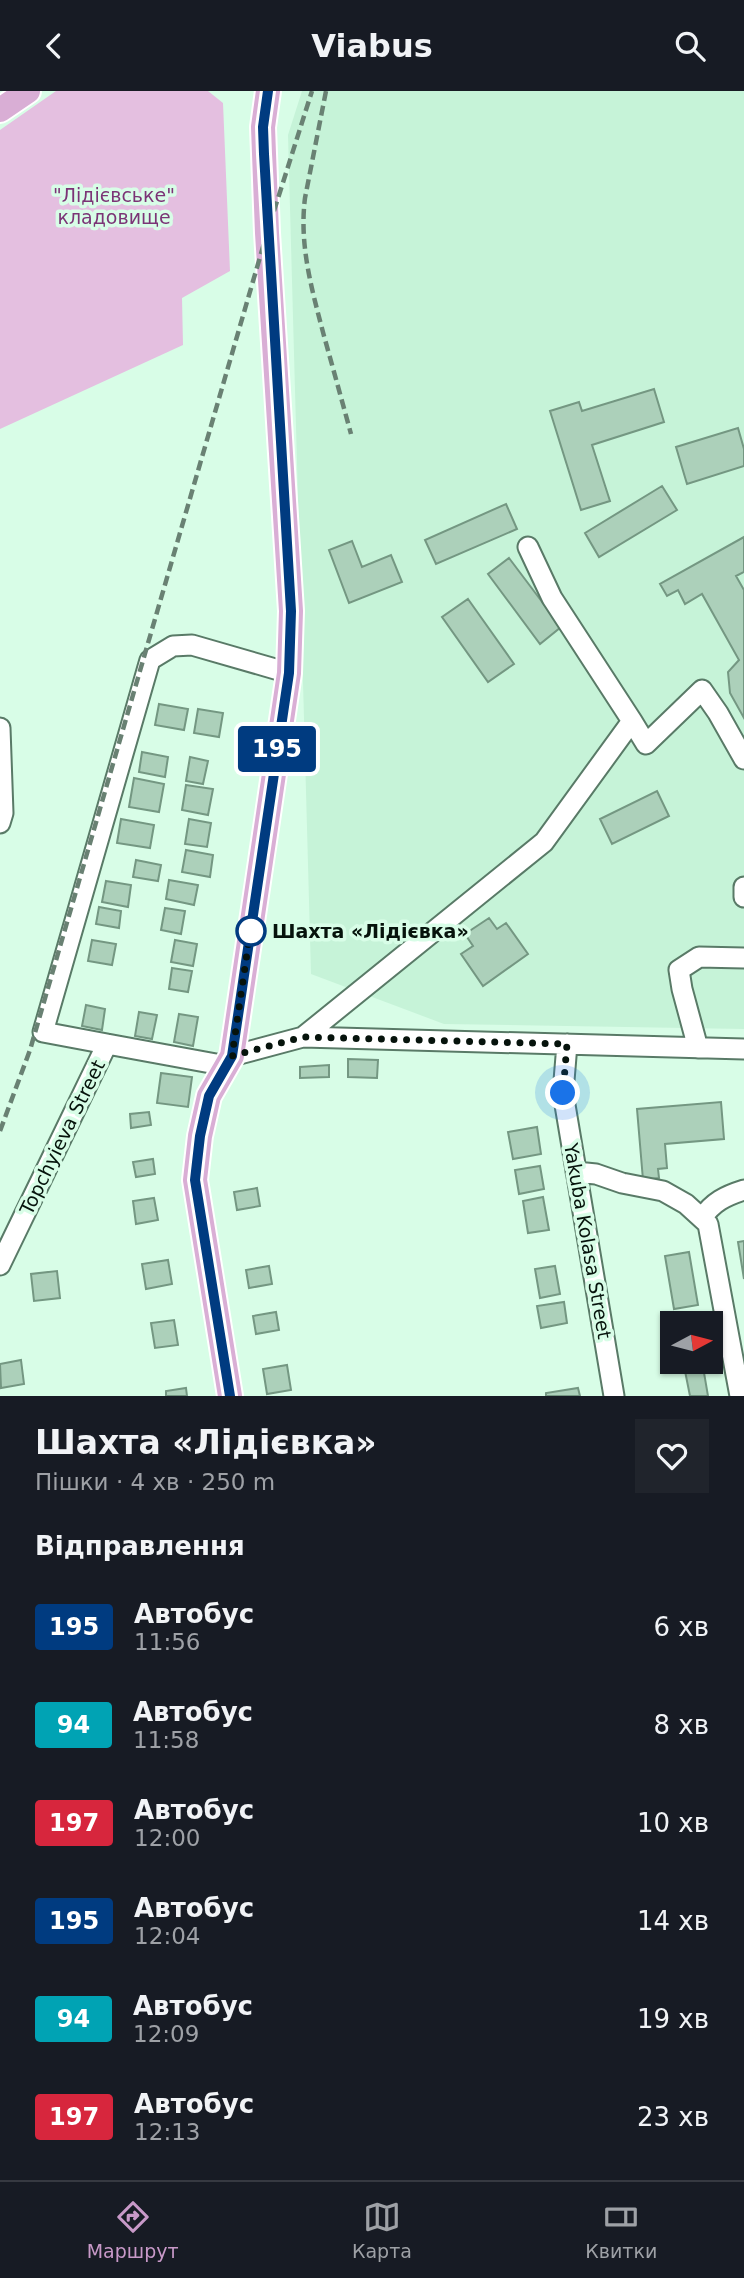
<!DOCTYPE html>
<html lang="uk">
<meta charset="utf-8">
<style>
:root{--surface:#171b24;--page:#20242c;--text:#f1f3f6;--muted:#9ea1a6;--line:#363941;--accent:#c899c8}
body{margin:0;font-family:"DejaVu Sans",sans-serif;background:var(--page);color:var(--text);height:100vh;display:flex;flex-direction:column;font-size:26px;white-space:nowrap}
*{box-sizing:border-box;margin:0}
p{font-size:23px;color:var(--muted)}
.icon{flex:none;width:38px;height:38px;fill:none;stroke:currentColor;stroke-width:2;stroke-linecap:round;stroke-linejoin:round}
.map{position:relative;height:1305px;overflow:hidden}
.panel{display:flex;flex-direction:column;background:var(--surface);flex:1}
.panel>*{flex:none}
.badge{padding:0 14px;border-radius:5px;font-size:24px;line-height:46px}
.needle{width:46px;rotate:83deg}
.controls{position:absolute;left:660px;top:1220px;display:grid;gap:14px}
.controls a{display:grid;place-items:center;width:63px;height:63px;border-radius:0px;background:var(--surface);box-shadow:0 2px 5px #0004;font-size:35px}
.you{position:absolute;width:35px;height:35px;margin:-18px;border:5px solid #fff;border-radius:50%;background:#1a73e8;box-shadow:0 0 0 10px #1a73e833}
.map>.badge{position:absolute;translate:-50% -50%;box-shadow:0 0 0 4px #fff}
h2{padding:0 35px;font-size:26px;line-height:63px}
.round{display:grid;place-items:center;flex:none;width:74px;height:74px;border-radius:0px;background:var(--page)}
.summary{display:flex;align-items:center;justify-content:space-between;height:119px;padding:0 35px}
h1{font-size:33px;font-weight:700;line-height:52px}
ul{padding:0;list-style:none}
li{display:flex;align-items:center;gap:21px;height:98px;padding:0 35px}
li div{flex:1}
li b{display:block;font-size:26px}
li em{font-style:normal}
li .badge{min-width:77px;font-weight:700;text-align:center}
header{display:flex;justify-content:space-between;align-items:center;height:91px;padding:0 35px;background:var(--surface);font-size:32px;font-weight:700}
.dock{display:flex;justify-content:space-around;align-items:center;height:98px;border-top:2px solid var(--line);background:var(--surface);font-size:19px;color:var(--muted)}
.dock a{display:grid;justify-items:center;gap:4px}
.dock .selected{color:var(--accent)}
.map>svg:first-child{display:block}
.built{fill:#c6f3d8}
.green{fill:#e4bfe0}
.building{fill:#acd0ba;stroke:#749782;stroke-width:2}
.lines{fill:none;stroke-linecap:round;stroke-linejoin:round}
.minor-casing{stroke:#597a67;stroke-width:23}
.major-casing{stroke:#fff;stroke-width:28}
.minor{stroke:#fff;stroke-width:19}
.major{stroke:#d9aed5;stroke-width:24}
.rail{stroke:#698173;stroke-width:4.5;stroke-dasharray:10 5;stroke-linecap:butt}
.line-casing{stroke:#fff;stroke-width:16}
.line{stroke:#003b80;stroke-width:10}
.walk{stroke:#06130c;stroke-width:7;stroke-dasharray:0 12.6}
.stop-dot{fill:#fff;stroke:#003b80;stroke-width:3.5}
.labels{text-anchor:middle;stroke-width:7;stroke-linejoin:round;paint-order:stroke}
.park-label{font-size:19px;fill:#7b3476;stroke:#d8fde7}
.stop-label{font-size:19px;font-weight:bold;fill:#06130c;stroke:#d8fde7;text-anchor:start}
.street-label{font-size:19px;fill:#06130c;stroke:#d8fde7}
</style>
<header><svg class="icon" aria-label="back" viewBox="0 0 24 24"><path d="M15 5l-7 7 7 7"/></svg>Viabus<svg class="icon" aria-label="search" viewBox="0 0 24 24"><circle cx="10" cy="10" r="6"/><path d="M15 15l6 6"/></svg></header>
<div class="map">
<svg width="744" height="1305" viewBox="0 0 744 1305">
<rect width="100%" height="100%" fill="#d8fde7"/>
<!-- built -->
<path class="built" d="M 302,0 L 744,0 L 744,938 L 444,933 L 311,883 L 288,44 Z"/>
<!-- green -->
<path class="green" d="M 56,0 L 208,0 L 223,12 L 230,180 L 182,207 L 183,254 L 0,338 L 0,39 Z"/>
<!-- building -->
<path class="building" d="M 654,298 L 664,331 L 592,354 L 610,410 L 581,419 L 550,320 L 579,311 L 582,320 Z
M 738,337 L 744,358 L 744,375 L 687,393 L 676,356 Z
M 662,395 L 677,419 L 599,466 L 585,442 Z
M 506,413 L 517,438 L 436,473 L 425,449 Z
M 744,446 L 744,481 L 736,485 L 744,499 L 744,627 L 730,602 L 728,581 L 739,569 L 702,503 L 685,513 L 678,499 L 667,505 L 660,493 Z
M 352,450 L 362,476 L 391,464 L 402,491 L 349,512 L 329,459 Z
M 509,467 L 561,536 L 540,553 L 488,483 Z
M 468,508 L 514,573 L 488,591 L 442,526 Z
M 159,613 L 188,618 L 184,639 L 155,634 Z
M 198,618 L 223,622 L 219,646 L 194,642 Z
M 142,661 L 168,666 L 165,686 L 139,681 Z
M 190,666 L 208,670 L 203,693 L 186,690 Z
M 134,687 L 164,693 L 159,721 L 129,716 Z
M 186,694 L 213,698 L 208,724 L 182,719 Z
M 657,700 L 669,725 L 612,753 L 600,728 Z
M 121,728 L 154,734 L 150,757 L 117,752 Z
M 189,728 L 211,732 L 207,756 L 185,753 Z
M 186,759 L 213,764 L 210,786 L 182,781 Z
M 136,769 L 161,774 L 158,790 L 133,786 Z
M 169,789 L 198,794 L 194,814 L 166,808 Z
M 106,790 L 131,794 L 128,816 L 102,811 Z
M 99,816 L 121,820 L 119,837 L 96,833 Z
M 165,817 L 185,820 L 181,843 L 161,839 Z
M 489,827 L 497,838 L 506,832 L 528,863 L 483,895 L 461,863 L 473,855 L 465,843 Z
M 92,849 L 116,853 L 112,874 L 88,870 Z
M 175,849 L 197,853 L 193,875 L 171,871 Z
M 172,877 L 192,880 L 188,901 L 169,898 Z
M 86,914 L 105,918 L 102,939 L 82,935 Z
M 139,921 L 157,924 L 152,948 L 135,945 Z
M 179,923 L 198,926 L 193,955 L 174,951 Z
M 348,968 L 378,969 L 377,987 L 348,986 Z
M 329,974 L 329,986 L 300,987 L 300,976 Z
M 161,982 L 192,986 L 188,1016 L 157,1012 Z
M 721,1011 L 724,1048 L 665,1053 L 667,1077 L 658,1078 L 659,1087 L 643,1089 L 637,1018 Z
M 149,1021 L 151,1034 L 131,1037 L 130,1023 Z
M 537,1036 L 541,1063 L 513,1068 L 508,1041 Z
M 153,1068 L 155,1083 L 136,1086 L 133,1071 Z
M 540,1075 L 544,1098 L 519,1103 L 515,1079 Z
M 257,1097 L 260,1115 L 237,1119 L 234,1101 Z
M 543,1106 L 549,1139 L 528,1142 L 523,1110 Z
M 154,1107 L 158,1129 L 136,1133 L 133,1110 Z
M 744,1150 L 744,1188 L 738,1151 Z
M 689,1161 L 698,1214 L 674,1218 L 665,1165 Z
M 168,1169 L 172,1193 L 146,1198 L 142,1173 Z
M 269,1175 L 272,1193 L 249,1197 L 246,1179 Z
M 555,1175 L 560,1203 L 540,1207 L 535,1178 Z
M 57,1180 L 60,1207 L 34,1210 L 31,1183 Z
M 564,1211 L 567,1232 L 541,1237 L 537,1215 Z
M 276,1221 L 279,1239 L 256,1243 L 253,1225 Z
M 174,1229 L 178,1254 L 155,1257 L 151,1232 Z
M 21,1269 L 24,1293 L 1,1297 L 0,1273 Z
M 683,1270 L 702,1270 L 708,1305 L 690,1305 Z
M 287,1274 L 291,1299 L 267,1303 L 263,1278 Z
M 186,1297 L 187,1305 L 166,1305 L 166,1300 Z
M 578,1297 L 580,1305 L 546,1305 L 546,1302 Z"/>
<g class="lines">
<!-- minor casing -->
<g class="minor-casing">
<path id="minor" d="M 632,630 L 646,653 L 702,599 L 718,622 L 744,668
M 0,637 L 3,722 L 0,732
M 744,796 L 744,806
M 303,946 L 544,751 L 632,630 L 552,507 L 528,456
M 107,953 L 43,941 L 150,569 L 173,555 L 192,554 L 289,582
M 567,953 L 563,1002 L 614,1305
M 698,957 L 682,898 L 679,879 L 699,866 L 744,867
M 232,965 L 303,946 L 744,958
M 576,1081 L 596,1083 L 622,1092 L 663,1100 L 686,1113 L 708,1133 L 740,1305
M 702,1127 C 713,1111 725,1105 744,1099
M 0,1174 L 107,953 L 227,975"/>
</g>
<!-- major casing -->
<g class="major-casing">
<path id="major" d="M 0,19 L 28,0
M 230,1305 L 195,1089 L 200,1045 L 209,1005 L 232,965 L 289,582 L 291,520 L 267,142 L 263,36 L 268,0"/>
</g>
<!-- minor -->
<use href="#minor" class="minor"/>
<!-- major -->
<use href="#major" class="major"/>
<!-- rail -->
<path class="rail" d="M 326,0 L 305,107 C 299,155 312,199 324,245 C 333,277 342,310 351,343
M 0,1040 L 30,959 L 267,142 L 312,0"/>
</g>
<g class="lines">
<!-- line casing -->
<g class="line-casing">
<path id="line" d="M 230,1305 L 195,1089 L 200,1045 L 209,1005 L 232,965 L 289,582 L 291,520 L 264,63 L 263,36 L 268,0"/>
</g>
<!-- line -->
<use href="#line" class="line"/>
<!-- walk -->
<path class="walk" d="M 251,840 L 252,828 L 232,965 L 303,946 L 567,953 L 563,1002"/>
</g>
<!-- markers -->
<circle class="stop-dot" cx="251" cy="840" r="14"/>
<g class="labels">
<!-- park labels -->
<g class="park-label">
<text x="114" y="111">"Лідієвське"<tspan x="114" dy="22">кладовище</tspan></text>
</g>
<!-- stop labels -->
<g class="stop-label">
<text x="272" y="847">Шахта «Лідієвка»</text>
</g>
<!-- street labels -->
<g class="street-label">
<text transform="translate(62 1046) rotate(-64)" y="7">Topchyieva Street</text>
<text transform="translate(588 1150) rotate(80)" y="7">Yakuba Kolasa Street</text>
</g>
</g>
</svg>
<div class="controls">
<a><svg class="needle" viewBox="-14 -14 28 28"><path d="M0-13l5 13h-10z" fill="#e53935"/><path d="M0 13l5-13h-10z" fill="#9ea1a6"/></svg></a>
</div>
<div class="you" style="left:563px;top:1002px"></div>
<b class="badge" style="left:277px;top:658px;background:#003b80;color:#fff">195</b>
</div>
<section class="panel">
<div class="summary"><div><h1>Шахта «Лідієвка»</h1><p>Пішки · 4 хв · 250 m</p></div><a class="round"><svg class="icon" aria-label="heart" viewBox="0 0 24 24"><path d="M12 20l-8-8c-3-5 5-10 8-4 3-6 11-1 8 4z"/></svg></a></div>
<h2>Відправлення</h2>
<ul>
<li><span class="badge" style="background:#003b80;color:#fff">195</span><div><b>Автобус</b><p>11:56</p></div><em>6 хв</em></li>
<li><span class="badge" style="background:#00a3b4;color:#fff">94</span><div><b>Автобус</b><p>11:58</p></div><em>8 хв</em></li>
<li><span class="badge" style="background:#d7263d;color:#fff">197</span><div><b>Автобус</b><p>12:00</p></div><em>10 хв</em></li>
<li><span class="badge" style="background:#003b80;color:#fff">195</span><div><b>Автобус</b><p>12:04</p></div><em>14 хв</em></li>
<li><span class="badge" style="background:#00a3b4;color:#fff">94</span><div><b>Автобус</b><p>12:09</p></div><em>19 хв</em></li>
<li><span class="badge" style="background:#d7263d;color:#fff">197</span><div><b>Автобус</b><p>12:13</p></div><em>23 хв</em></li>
</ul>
</section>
<nav class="dock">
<a class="selected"><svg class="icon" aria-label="directions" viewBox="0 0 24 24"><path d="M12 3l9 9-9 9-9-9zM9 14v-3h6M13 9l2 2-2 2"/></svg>Маршрут</a>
<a><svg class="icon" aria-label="map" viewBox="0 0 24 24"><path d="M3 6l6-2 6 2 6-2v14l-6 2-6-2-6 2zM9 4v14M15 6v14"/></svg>Карта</a>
<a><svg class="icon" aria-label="tickets" viewBox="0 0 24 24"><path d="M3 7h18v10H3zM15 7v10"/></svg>Квитки</a>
</nav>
